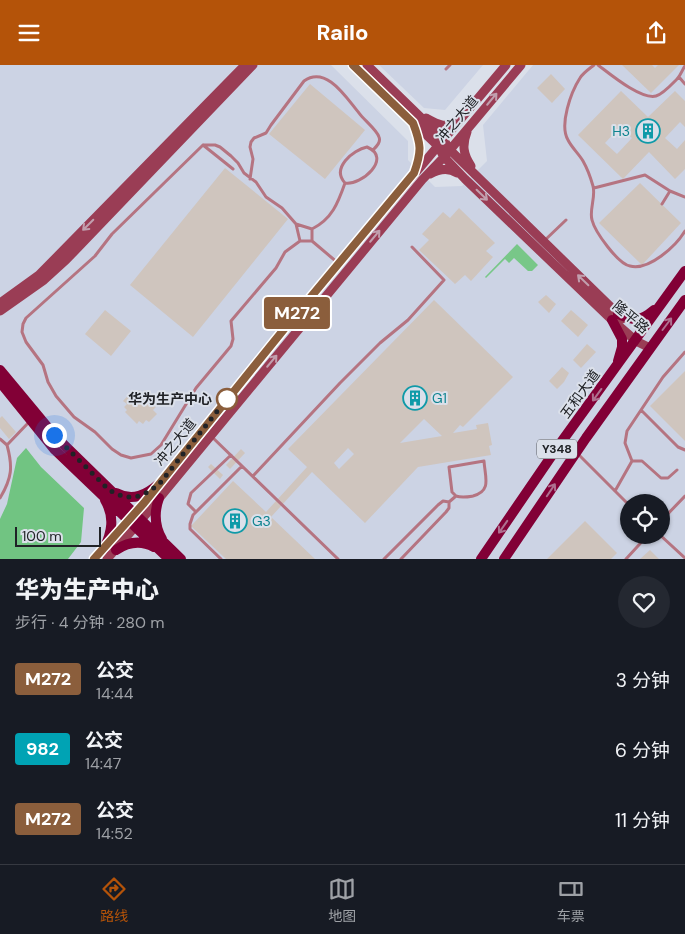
<!DOCTYPE html>
<html lang="zh">
<meta charset="utf-8">
<style>
:root{--surface:#171b24;--page:#242831;--text:#f1f3f6;--muted:#9ea1a6;--line:#363941;--accent:#b45309}
body{margin:0;font-family:"DM Sans","Noto Sans SC",sans-serif;background:var(--page);color:var(--text);height:100vh;display:flex;flex-direction:column;font-size:19px;white-space:nowrap}
*{box-sizing:border-box;margin:0}
p{font-size:16px;color:var(--muted)}
.icon{flex:none;width:28px;height:28px;fill:none;stroke:currentColor;stroke-width:2;stroke-linecap:round;stroke-linejoin:round}
.map{position:relative;height:494px;overflow:hidden}
.details{display:flex;flex-direction:column;background:var(--surface);flex:1}
.details>*{flex:none}
.badge{padding:0 10px;border-radius:4px;font-size:18px;line-height:32px}
.buttons{position:absolute;left:620px;top:429px;display:grid;gap:10px}
.buttons a{display:grid;place-items:center;width:50px;height:50px;border-radius:50%;background:var(--surface);box-shadow:0 1px 4px #0004;font-size:25px}
.scale{position:absolute;left:15px;bottom:12px;width:86px;box-sizing:border-box;padding-left:5px;border:2px solid #202226;border-top:0;font-size:14px;line-height:18px;white-space:nowrap;color:#202226;-webkit-text-stroke:4px #dbe0ea;paint-order:stroke}
.you{position:absolute;width:25px;height:25px;margin:-12px;border:4px solid #fff;border-radius:50%;background:#1a73e8;box-shadow:0 0 0 8px #1a73e833}
.map>.badge{position:absolute;translate:-50% -50%;box-shadow:0 0 0 2px #fff}
.round{display:grid;place-items:center;flex:none;width:52px;height:52px;border-radius:26px;background:var(--page)}
.overview{display:flex;align-items:center;justify-content:space-between;height:85px;padding:0 15px}
h1{font-size:24px;font-weight:800;line-height:38px}
ul{padding:0;list-style:none}
li{display:flex;align-items:center;gap:15px;height:70px;padding:0 15px}
li div{flex:1}
li b{display:block;font-size:19px}
li em{font-style:normal}
li .badge{min-width:55px;font-weight:700;text-align:center}
header{display:flex;justify-content:space-between;align-items:center;height:65px;padding:0 15px;background:var(--accent);color:#fff;font-size:22px;font-weight:800}
.tabs{display:flex;justify-content:space-around;align-items:center;height:70px;border-top:1px solid var(--line);background:var(--surface);font-size:14px;color:var(--muted)}
.tabs a{display:grid;justify-items:center;gap:2px}
.tabs .current{color:var(--accent)}
.map>svg:first-child{display:block}
.built{fill:#ccd3e4;fill-rule:evenodd}
.green{fill:#78c788}
.forest{fill:#71c482}
.building{fill:#cfc5be;fill-rule:evenodd}
.lines{fill:none;stroke-linecap:round;stroke-linejoin:round}
.lane{stroke:#b57481;stroke-width:3}
.secondary{stroke:#9a3d55;stroke-width:9}
.primary{stroke:#820036;stroke-width:10}
.oneway{stroke:#c19fae}
.oneway2{stroke:#ae7090}
.line-casing{stroke:#fff;stroke-width:11}
.line{stroke:#8b5e3c;stroke-width:8}
.walk{stroke:#202226;stroke-width:5;stroke-dasharray:0 9}
.stop-dot{fill:#fff;stroke:#8b5e3c;stroke-width:2.5}
.labels{text-anchor:middle;stroke-width:4;stroke-linejoin:round;paint-order:stroke}
.shield{fill:#dbe0ea;stroke:#585b61;stroke-width:1}
.shield-label{font-size:12px;font-weight:bold;fill:#202226}
.street-label{font-size:14px;fill:#202226;stroke:#dbe0ea}
.culture-label{font-size:14px;fill:#0d838f;stroke:#dbe0ea;text-anchor:start}
.stop-label{font-size:14px;font-weight:bold;fill:#202226;stroke:#dbe0ea;text-anchor:end}
</style>
<header><svg class="icon" aria-label="menu" viewBox="0 0 24 24"><path d="M4 6h16M4 12h16M4 18h16"/></svg>Railo<svg class="icon" aria-label="share" viewBox="0 0 24 24"><path d="M12 15V3M7 8l5-5 5 5M5 13v7h14v-7"/></svg></header>
<div class="map">
<svg width="685" height="494" viewBox="0 0 685 494">
<rect width="100%" height="100%" fill="#dbe0ea"/>
<!-- built -->
<path class="built" d="M 0,0 L 331,0 L 408,76 L 408,95 L 435,122 L 462,121 L 487,96 L 483,60 L 533,0 L 685,0 L 685,494 L 0,494 ZM 629,438 L 661,438 L 661,470 L 629,470 Z
M 379,0 L 483,0 L 445,45 L 424,43 Z"/>
<!-- green -->
<path class="green" d="M 517,179 L 538,200 L 532,206 L 528,206 L 514,193 L 509,198 L 505,194 L 486,213 L 485,212 Z"/>
<!-- forest -->
<path class="forest" d="M 26,383 L 41,402 L 84,443 L 81,477 L 68,494 L 0,494 L 0,454 L 7,439 L 17,393 Z"/>
<!-- building -->
<path class="building" d="M 622,0 L 652,0 L 655,3 L 658,0 L 679,0 L 651,28 Z
M 551,9 L 565,24 L 552,38 L 537,23 Z
M 310,19 L 365,65 L 325,114 L 269,69 Z
M 621,26 L 648,52 L 675,26 L 685,36 L 685,62 L 680,57 L 665,73 L 677,84 L 685,75 L 685,104 L 675,114 L 649,87 L 623,114 L 578,70 ZM 620,62 L 632,73 L 617,89 L 605,78 Z
M 225,103 L 288,154 L 193,272 L 130,220 Z
M 640,118 L 681,158 L 642,200 L 599,158 Z
M 459,143 L 495,178 L 486,186 L 493,192 L 471,216 L 465,210 L 455,219 L 419,185 L 429,175 L 422,169 L 443,147 L 450,153 Z
M 546,230 L 556,239 L 549,248 L 538,237 Z
M 434,235 L 513,312 L 463,362 L 460,360 L 453,368 L 477,364 L 476,360 L 488,358 L 492,380 L 489,381 L 491,390 L 418,402 L 365,458 L 312,407 L 271,452 L 315,494 L 226,494 L 191,461 L 233,416 L 266,447 L 307,402 L 288,384 ZM 424,354 L 442,371 L 400,378 ZM 348,383 L 354,389 L 339,404 L 334,398 Z
M 105,245 L 131,266 L 111,291 L 85,269 Z
M 571,245 L 588,260 L 578,272 L 561,256 Z
M 587,279 L 596,287 L 581,303 L 573,295 Z
M 562,302 L 569,308 L 564,317 L 557,324 L 549,316 Z
M 685,306 L 685,376 L 650,341 Z
M 139,325 L 142,329 L 145,325 L 156,335 L 152,339 L 156,342 L 153,345 L 157,349 L 149,357 L 146,355 L 143,359 L 139,356 L 137,359 L 125,347 L 127,345 L 124,342 L 127,339 L 123,336 L 132,326 L 135,329 Z
M 2,351 L 16,367 L 9,374 L 0,363 L 0,353 Z
M 241,384 L 245,388 L 230,404 L 226,400 Z
M 211,399 L 223,410 L 220,414 L 208,402 Z
M 585,456 L 617,488 L 611,494 L 547,494 Z
M 650,485 L 659,494 L 640,494 Z"/>
<g class="lines">
<!-- lane -->
<path class="lane" d="M 594,0 C 589,4 583,8 580,13 C 571,27 559,60 568,75 C 572,83 579,89 583,96 C 587,103 591,114 593,121 C 596,132 589,145 592,155 C 595,167 618,199 630,201 C 649,206 676,181 685,166
M 598,0 C 610,9 641,35 656,31 C 663,29 672,19 677,14 C 681,10 682,5 685,1
M 446,4 L 450,0
M 679,12 L 685,19
M 203,80 L 233,104
M 367,82 C 393,93 361,121 345,118 C 331,103 353,85 367,82 Z
M 250,114 L 253,94 L 250,82 L 251,77 L 254,73 L 266,68 L 271,60 L 304,16 C 327,0 347,34 359,48 C 363,54 377,65 379,72 C 381,77 377,81 373,85
M 594,123 L 645,110 L 670,126
M 662,139 L 670,126 L 685,132
M 296,159 L 282,143 L 266,132 L 256,117 L 244,108 L 238,98 L 231,91 L 220,82 L 215,80 L 203,80 L 112,169 L 95,191 L 26,253 L 23,259 L 22,267 L 26,277 L 43,300 L 48,317 L 56,331 L 74,352 L 95,367 L 112,384 L 121,390 L 131,393 L 151,389 L 161,380 L 196,323 L 231,281 L 233,274 L 231,256 L 276,203 L 285,187 L 300,176 L 312,176 L 312,164 L 296,159 L 300,176
M 312,164 C 332,154 338,138 345,118
M 312,176 L 338,198
M 544,176 L 566,155
M 685,287 L 663,312 L 641,345 L 678,382 L 685,385
M 211,371 L 338,494
M 0,374 L 7,380
M 577,388 L 629,440
M 632,396 L 625,378 L 627,366 L 641,345
M 632,396 L 642,396 L 661,413 L 668,413 L 677,405
M 253,411 L 340,318 L 380,278 L 408,255 L 444,215 L 412,182
M 615,426 L 632,396
M 0,433 C 12,413 13,402 7,380 L 30,356
M 449,437 L 456,431 C 462,433 467,432 473,431 C 492,426 485,412 484,396 L 449,402 L 452,427 L 456,431
M 196,447 L 188,439 L 191,428 L 231,390
M 661,456 L 685,431
M 660,470 L 685,493
M 221,494 L 190,464 L 190,459 L 193,450 L 242,401
M 384,494 L 438,440 L 443,436 L 449,437 L 449,443 L 446,447 L 401,494
M 626,494 L 648,470"/>
<!-- secondary -->
<path class="secondary" d="M 353,0 L 438,81 L 444,92 L 465,114 L 612,255 L 636,276 L 650,283
M 367,0 L 443,74 L 450,85 L 618,249 L 622,254
M 426,53 C 437,59 445,64 457,56
M 414,60 C 420,76 422,87 416,103
M 467,67 C 462,80 463,89 471,101
M 430,109 C 439,104 448,102 457,108
M 0,238 L 39,210 L 245,0
M 0,246 L 44,215 L 66,195 L 253,0
M 94,494 L 144,438 L 285,263 L 506,0
M 107,494 L 147,448 L 422,115 L 444,92 L 521,0"/>
<!-- primary -->
<path class="primary" d="M 618,249 C 634,256 640,257 654,245
M 612,255 L 622,274 L 622,282 L 618,296
M 0,305 L 54,370 L 181,494
M 0,317 L 55,385 L 169,494
M 116,428 C 133,437 146,430 160,418
M 159,433 C 154,447 154,460 162,474
M 104,484 C 112,467 115,452 105,435
M 116,485 C 128,477 141,475 154,482
M 481,494 L 557,383 L 685,206
M 504,494 L 586,373 L 685,235"/>
</g>
<!-- one-way arrows -->
<defs><path id="oneway-shaft" d="M-6 0H5M1.5-3L5.5 0L1.5 3" fill="none" stroke-width="1.6" stroke-linecap="round" stroke-linejoin="round" transform="scale(1.25)"/></defs>
<g class="oneway">
<use href="#oneway-shaft" transform="translate(492 34) rotate(-50)"/>
<use href="#oneway-shaft" transform="translate(482 130) rotate(44)"/>
<use href="#oneway-shaft" transform="translate(88 160) rotate(135)"/>
<use href="#oneway-shaft" transform="translate(375 171) rotate(-50)"/>
<use href="#oneway-shaft" transform="translate(583 215) rotate(-136)"/>
<use href="#oneway-shaft" transform="translate(272 296) rotate(-50)"/>
</g>
<g class="oneway2">
<use href="#oneway-shaft" transform="translate(667 259) rotate(-53)"/>
<use href="#oneway-shaft" transform="translate(597 330) rotate(126)"/>
<use href="#oneway-shaft" transform="translate(551 425) rotate(-56)"/>
<use href="#oneway-shaft" transform="translate(503 462) rotate(125)"/>
</g>
<g class="lines">
<!-- line casing -->
<g class="line-casing">
<path id="line" d="M 94,494 L 144,438 L 285,263 L 414,108 C 422,86 421,79 413,58 L 353,0"/>
</g>
<!-- line -->
<use href="#line" class="line"/>
<!-- walk -->
<path class="walk" d="M 54,370 L 109,425 C 130,437 142,433 160,418 L 227,334"/>
</g>
<!-- icons -->
<defs>
<g id="building-ring" transform="scale(1.25)"><circle r="9.5" fill="#dbe0ea" stroke="#0f9aa8" stroke-width="1.5"/><path d="M-4-6H4V6H1V3H-1V6H-4ZM-2.5-4.3h1.7v1.8h-1.7ZM.8-4.3h1.7v1.8H.8ZM-2.5-1h1.7V.8h-1.7ZM.8-1h1.7V.8H.8Z" fill="#0f9aa8"/></g>
</defs>
<g fill-rule="evenodd">
<use href="#building-ring" x="648" y="66"/>
<use href="#building-ring" x="415" y="333"/>
<use href="#building-ring" x="235" y="456"/>
</g>
<!-- markers -->
<circle class="stop-dot" cx="227" cy="334" r="10"/>
<g class="labels">
<!-- shield labels -->
<rect class="shield" x="537" y="374.5" width="40" height="19" rx="4"/>
<g class="shield-label">
<text x="557" y="388">Y348</text>
</g>
<!-- street labels -->
<g class="street-label">
<text transform="translate(457 54) rotate(-50)" y="5">冲之大道</text>
<text transform="translate(631 252) rotate(40)" y="5">隆平路</text>
<text transform="translate(580 329) rotate(-54)" y="5">五和大道</text>
<text transform="translate(175 377) rotate(-51)" y="5">冲之大道</text>
</g>
<!-- culture labels -->
<g class="culture-label">
<text x="630" y="71" text-anchor="end">H3</text>
<text x="432" y="338">G1</text>
<text x="252" y="461">G3</text>
</g>
<!-- stop labels -->
<g class="stop-label">
<text x="212" y="339">华为生产中心</text>
</g>
</g>
</svg>
<div class="buttons">
<a><svg class="icon" aria-label="locate" viewBox="0 0 24 24"><circle cx="12" cy="12" r="6"/><path d="M12 2v4M12 18v4M2 12h4M18 12h4"/></svg></a>
</div>
<div class="scale">100 m</div>
<div class="you" style="left:54px;top:370px"></div>
<b class="badge" style="left:297px;top:248px;background:#8b5e3c;color:#fff">M272</b>
</div>
<section class="details">
<div class="overview"><div><h1>华为生产中心</h1><p>步行 · 4 分钟 · 280 m</p></div><a class="round"><svg class="icon" aria-label="heart" viewBox="0 0 24 24"><path d="M12 20l-8-8c-3-5 5-10 8-4 3-6 11-1 8 4z"/></svg></a></div>
<ul>
<li><span class="badge" style="background:#8b5e3c;color:#fff">M272</span><div><b>公交</b><p>14:44</p></div><em>3 分钟</em></li>
<li><span class="badge" style="background:#00a3b4;color:#fff">982</span><div><b>公交</b><p>14:47</p></div><em>6 分钟</em></li>
<li><span class="badge" style="background:#8b5e3c;color:#fff">M272</span><div><b>公交</b><p>14:52</p></div><em>11 分钟</em></li>
</ul>
</section>
<nav class="tabs">
<a class="current"><svg class="icon" aria-label="directions" viewBox="0 0 24 24"><path d="M12 3l9 9-9 9-9-9zM9 14v-3h6M13 9l2 2-2 2"/></svg>路线</a>
<a><svg class="icon" aria-label="map" viewBox="0 0 24 24"><path d="M3 6l6-2 6 2 6-2v14l-6 2-6-2-6 2zM9 4v14M15 6v14"/></svg>地图</a>
<a><svg class="icon" aria-label="tickets" viewBox="0 0 24 24"><path d="M3 7h18v10H3zM15 7v10"/></svg>车票</a>
</nav>
